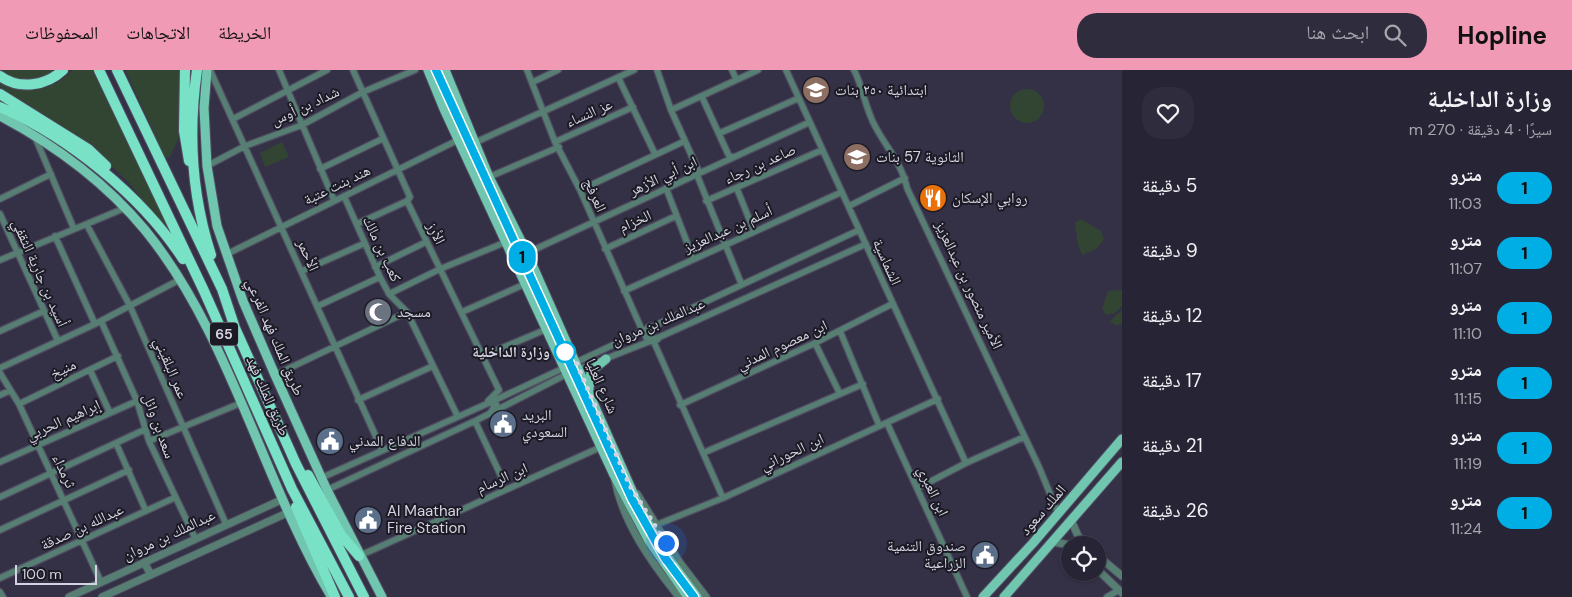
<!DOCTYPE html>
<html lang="ar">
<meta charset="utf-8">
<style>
:root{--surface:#272535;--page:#2f2d3d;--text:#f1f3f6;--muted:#a4a5ad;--line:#434250;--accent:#f09ab6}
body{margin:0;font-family:"DM Sans","Noto Naskh Arabic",sans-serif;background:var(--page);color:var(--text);direction:rtl;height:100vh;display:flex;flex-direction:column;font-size:19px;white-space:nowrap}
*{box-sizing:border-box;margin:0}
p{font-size:16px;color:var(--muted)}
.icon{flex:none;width:28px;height:28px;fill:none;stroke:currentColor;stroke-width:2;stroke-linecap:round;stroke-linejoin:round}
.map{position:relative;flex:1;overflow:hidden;direction:ltr}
.panel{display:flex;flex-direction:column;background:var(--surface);width:450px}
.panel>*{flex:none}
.badge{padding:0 10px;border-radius:16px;font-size:18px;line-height:32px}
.tools{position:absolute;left:1061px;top:466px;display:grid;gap:10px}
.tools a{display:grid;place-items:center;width:45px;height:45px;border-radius:50%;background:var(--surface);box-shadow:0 1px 4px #0004,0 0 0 1px var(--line);font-size:25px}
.scale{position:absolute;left:15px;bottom:12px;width:82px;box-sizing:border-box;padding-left:5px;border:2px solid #d4d3e1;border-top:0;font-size:14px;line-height:18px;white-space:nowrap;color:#d4d3e1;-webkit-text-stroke:4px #1c1b25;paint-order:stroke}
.you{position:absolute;width:25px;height:25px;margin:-12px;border:4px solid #fff;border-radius:50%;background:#1a73e8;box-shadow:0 0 0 8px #1a73e833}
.map>.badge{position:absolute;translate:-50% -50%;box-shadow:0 0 0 2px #fff}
.round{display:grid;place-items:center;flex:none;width:52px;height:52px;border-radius:20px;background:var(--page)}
.overview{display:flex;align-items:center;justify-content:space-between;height:85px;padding:0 20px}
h1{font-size:24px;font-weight:700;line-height:38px}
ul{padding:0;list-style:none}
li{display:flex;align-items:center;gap:15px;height:65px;padding:0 20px}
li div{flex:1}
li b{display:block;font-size:19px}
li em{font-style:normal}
li .badge{min-width:55px;font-weight:700;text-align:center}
header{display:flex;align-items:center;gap:30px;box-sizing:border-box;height:70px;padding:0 25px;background:var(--accent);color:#111}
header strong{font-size:24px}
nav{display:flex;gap:28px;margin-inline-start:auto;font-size:18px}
.search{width:350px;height:45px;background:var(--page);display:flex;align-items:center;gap:12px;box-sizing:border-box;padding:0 18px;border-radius:20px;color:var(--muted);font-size:19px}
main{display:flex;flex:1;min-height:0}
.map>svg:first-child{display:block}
.green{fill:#324533}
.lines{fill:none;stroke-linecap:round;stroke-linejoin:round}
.minor-casing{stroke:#514e63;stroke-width:8}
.tertiary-casing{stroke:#514e63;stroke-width:9}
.primary-casing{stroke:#514e63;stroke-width:11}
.motorway-casing{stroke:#514e63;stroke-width:12}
.minor{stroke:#567e72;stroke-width:5.5}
.tertiary{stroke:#567e72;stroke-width:7}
.primary{stroke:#70c6ae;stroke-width:9}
.motorway{stroke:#79e2c6;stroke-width:10}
.line-casing{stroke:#fff;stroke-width:11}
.line{stroke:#00aee6;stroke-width:8}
.walk{stroke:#d4d3e1;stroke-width:5;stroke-dasharray:0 9}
.stop-dot{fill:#fff;stroke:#00aee6;stroke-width:2.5}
.labels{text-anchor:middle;stroke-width:4;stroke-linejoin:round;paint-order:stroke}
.shield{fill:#1c1b25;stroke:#9d9ca9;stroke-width:1}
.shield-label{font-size:14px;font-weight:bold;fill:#d4d3e1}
.poi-label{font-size:15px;fill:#d4d3e1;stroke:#1c1b25;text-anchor:start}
.street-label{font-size:15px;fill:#d4d3e1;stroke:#1c1b25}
.stop-label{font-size:15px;font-weight:bold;fill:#d4d3e1;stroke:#1c1b25;text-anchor:end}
</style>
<header>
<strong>Hopline</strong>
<div class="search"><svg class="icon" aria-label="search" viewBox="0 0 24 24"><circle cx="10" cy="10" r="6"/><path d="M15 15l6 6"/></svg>ابحث هنا</div>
<nav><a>الخريطة</a><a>الاتجاهات</a><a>المحفوظات</a></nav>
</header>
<main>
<section class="panel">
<div class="overview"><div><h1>وزارة الداخلية</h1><p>سيرًا · 4 دقيقة · 270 m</p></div><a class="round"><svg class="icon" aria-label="heart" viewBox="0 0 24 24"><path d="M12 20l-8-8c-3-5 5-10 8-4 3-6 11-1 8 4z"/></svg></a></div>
<ul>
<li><span class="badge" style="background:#00aee6;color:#111">1</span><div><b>مترو</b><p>11:03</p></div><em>5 دقيقة</em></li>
<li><span class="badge" style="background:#00aee6;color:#111">1</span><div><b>مترو</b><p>11:07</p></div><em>9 دقيقة</em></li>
<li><span class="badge" style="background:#00aee6;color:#111">1</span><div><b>مترو</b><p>11:10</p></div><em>12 دقيقة</em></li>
<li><span class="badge" style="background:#00aee6;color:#111">1</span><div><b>مترو</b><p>11:15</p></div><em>17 دقيقة</em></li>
<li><span class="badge" style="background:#00aee6;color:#111">1</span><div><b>مترو</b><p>11:19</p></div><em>21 دقيقة</em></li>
<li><span class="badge" style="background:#00aee6;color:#111">1</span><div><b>مترو</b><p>11:24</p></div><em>26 دقيقة</em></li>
</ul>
</section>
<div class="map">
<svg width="1122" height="527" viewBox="0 0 1122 527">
<rect width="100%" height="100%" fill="#343147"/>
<!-- green -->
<path class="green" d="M 3,0 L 58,0 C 40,11 21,15 3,0 Z
M 72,0 L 99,0 L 172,166 L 129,113 L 85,70 L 0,17 L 0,13 C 24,25 55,21 72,0 Z
M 125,0 L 180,0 L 179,67 L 170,87 L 165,87 Z
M1010 36a17 17 0 1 1 34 0a17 17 0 1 1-34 0Z
M 282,72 L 289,87 L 265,97 L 260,83 Z
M 1081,149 L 1101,161 L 1104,170 L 1096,179 L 1082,185 L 1078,175 L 1075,153 Z
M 1122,220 L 1122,236 L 1115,243 L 1106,245 L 1102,238 L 1108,221 Z
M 1122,240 L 1122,254 L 1116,255 L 1109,252 Z"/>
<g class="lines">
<!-- minor casing -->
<g class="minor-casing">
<path id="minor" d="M 210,0 L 382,380
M 279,0 L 334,130
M 353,0 L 410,127 L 407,131 L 499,320 L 488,331
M 527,0 L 555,72 L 580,120 L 642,260
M 657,0 L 671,40 L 699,102
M 732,0 L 736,9
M 786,0 L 966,393
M 854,0 C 863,17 865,38 875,56 C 886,77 902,94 907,118 L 1039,397 L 1058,443
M 618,7 L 655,84
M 533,12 L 558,0
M 702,27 L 729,86 L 734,87
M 671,40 L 758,0
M 233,49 L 327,0
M 720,63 L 799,28
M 35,67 L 74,159
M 555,72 L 633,37
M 474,73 L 634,0
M 207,96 L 245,76 L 302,55 L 363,22 L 415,0
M 320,99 L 382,69
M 697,105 L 741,213
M 489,107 L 559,77
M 666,118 L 693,188
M 737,119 L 754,161
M 580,120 L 685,71
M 344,126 L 380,207 L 389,224 L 407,242 L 457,345
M 0,129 L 51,104
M 706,131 L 822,80
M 849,136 L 905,108
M 0,144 L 58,271
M 357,154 L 407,131
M 87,155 L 130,236 L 226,454
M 55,166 L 95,254
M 605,179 L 676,146
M 527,183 L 810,52
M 227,184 L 458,70
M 0,190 L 125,138
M 375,197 L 426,172
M 302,201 L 363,174
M 624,221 L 842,122
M 389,224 L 440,199 L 506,172
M 318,236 L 380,207
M 462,242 L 525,214
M 101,251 L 137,331 L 149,371 L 195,468
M 0,261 L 44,241
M 840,261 L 879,355
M 653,270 L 723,428
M 483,286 L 547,259
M 0,298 L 95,254 L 179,210
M 90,300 L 110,343
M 0,303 L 19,334 L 101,512
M 275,305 L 407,242
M 840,324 L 863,314
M 0,325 L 9,321
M 358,330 L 433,296
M 19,334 L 118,286
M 680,335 L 815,273 L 892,234
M 475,351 L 502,408
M 887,353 L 967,527
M 149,371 L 241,333
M 116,373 L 146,441
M 703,383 L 840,324 L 815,273
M 0,392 L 137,331
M 321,408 L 491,332 L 859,160
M 918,418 L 966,393 L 1024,367
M 327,420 L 475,351 L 567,304 L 653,270 L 866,174
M 0,427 L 146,359
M 656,455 L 723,428 L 938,329
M 0,460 L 129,400
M 359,486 L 601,377
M 0,508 L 174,428
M 0,522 L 3,527
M 1107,527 L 1119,520"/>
</g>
<!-- tertiary casing -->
<g class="tertiary-casing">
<path id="tertiary" d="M 649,257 L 645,263 L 647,268 L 657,269
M 491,332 L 496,335 L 491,343
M 615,410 C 623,453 652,493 679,527
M 637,424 L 680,493 L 706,527
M 1072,452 L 1078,466 L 1087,475
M 1053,472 L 1070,475
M 1098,486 L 1122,506
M 144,492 L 151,505
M 1098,500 L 1122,523
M 69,527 L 281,430
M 102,527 L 287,443"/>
</g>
<!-- primary casing -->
<g class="primary-casing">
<path id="primary" d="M 207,0 L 204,38 L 207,96 L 217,156 L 243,231 L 275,305 L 327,420 L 382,527
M 428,0 L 444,39 L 614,405 L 649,471 L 688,527
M 445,0 L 489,107 L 527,183 L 641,441 L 669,489 L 697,527
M 0,46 C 55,75 105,112 145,160 C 230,264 262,410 331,526
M 589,319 L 591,301 L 606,289
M 983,527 L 1033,473 L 1122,369
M 1004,527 L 1122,392"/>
</g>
<!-- motorway casing -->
<g class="motorway-casing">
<path id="motorway" d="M 99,0 L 204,221 L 292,419 L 349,527
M 117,0 L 222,219 L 235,258 L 296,394 L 364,527
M 185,0 L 184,61 L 189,91
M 197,0 C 188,62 192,126 211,185
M 0,6 C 19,20 46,16 63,0
M 0,24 L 88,79 L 106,96
M 0,37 C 69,67 142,126 183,189
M 308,405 L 341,465 L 359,486
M 296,437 L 335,527"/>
</g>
<!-- minor -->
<use href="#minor" class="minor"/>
<!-- tertiary -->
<use href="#tertiary" class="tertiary"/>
<!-- primary -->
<use href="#primary" class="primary"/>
<!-- motorway -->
<use href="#motorway" class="motorway"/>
</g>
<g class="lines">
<!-- line casing -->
<g class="line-casing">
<path id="line" d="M 436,0 L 632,429 L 665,488 L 694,527"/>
</g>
<!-- line -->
<use href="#line" class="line"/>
<!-- walk -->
<path class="walk" d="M 565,282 L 573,285 L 630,416 L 666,473"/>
</g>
<!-- icons -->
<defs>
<g id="school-disc" transform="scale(1.4375)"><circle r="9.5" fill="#8d6e63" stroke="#1c1b25"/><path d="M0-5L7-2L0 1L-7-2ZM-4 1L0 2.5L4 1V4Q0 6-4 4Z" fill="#fff"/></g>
<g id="restaurant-disc" transform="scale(1.4375)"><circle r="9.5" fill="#e8710a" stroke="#1c1b25"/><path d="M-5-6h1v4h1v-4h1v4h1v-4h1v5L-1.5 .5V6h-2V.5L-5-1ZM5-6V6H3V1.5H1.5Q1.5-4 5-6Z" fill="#fff"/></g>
<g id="mosque-disc" transform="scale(1.4375)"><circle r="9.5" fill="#6b7280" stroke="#1c1b25"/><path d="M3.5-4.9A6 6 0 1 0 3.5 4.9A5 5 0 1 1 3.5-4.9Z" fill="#fff"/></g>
<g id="civic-disc" transform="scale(1.4375)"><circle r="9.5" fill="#5c6f8a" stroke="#1c1b25"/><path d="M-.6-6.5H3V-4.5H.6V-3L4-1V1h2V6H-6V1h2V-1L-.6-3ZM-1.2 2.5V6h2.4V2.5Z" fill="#fff"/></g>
</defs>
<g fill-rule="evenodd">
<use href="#school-disc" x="816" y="20"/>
<use href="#school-disc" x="857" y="87"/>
<use href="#restaurant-disc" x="933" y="128"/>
<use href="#mosque-disc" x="378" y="242"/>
<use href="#civic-disc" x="503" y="354"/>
<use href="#civic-disc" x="330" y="371"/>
<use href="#civic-disc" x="368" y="450"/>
<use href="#civic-disc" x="985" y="485"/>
</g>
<!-- markers -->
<circle class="stop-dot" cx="565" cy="282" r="10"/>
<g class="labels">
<!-- shield labels -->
<rect class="shield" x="210" y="252.5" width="28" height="23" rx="4"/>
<g class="shield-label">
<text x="224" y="269">65</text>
</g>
<!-- poi labels -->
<g class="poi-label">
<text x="835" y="25">ابتدائية ٢٥٠ بنات</text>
<text x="876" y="92">الثانوية 57 بنات</text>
<text x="952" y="133">روابي الإسكان</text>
<text x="397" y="247">مسجد</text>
<text x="522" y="350">البريد<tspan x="522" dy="17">السعودي</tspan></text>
<text x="349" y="376">الدفاع المدني</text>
<text x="387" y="446">Al Maathar<tspan x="387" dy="17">Fire Station</tspan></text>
<text x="966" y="481" text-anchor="end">صندوق التنمية<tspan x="966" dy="17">الزراعية</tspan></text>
</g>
<!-- street labels -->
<g class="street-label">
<text transform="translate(305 36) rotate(-25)" y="5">شداد بن أوس</text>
<text transform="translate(589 43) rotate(-24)" y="5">عز النساء</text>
<text transform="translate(760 94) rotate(-24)" y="5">صاعد بن رجاء</text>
<text transform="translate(663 106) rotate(-25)" y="5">ابن أبي الأزهر</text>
<text transform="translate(337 115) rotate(-26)" y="5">هند بنت عتبة</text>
<text transform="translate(595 125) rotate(66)" y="5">العرفج</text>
<text transform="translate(635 151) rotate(-24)" y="5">الخزام</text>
<text transform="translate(728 159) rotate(-24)" y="5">أسلم بن عبدالعزيز</text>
<text transform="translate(436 163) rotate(64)" y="5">الأرز</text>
<text transform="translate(382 179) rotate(65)" y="5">كعب بن مالك</text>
<text transform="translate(308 185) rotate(66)" y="5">الأحمر</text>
<text transform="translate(887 192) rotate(66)" y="5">الشماسية</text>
<text transform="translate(40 203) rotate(66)" y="5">أسيد بن جارية الثقفي</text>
<text transform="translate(969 215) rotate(65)" y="5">الأمير منصور بن عبدالعزيز</text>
<text transform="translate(658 252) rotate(-23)" y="5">عبدالملك بن مروان</text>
<text transform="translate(275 267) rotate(67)" y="5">طريق الملك فهد الفرعي</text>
<text transform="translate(782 275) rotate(-25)" y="5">ابن معصوم المدني</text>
<text transform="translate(171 298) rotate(67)" y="5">عمر البلقيني</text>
<text transform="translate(63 299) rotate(-26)" y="5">منيخ</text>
<text transform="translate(602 316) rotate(66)" y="5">شارع العليا</text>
<text transform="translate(268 326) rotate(66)" y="5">طريق الملك فهد</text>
<text transform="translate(63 350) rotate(-24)" y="5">إبراهيم الحربي</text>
<text transform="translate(159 356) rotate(70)" y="5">سعد بن وائل</text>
<text transform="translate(792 382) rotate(-25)" y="5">ابن الحوراني</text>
<text transform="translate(64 401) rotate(65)" y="5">ثرمداء</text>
<text transform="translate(502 408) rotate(-24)" y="5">ابن الرسام</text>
<text transform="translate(933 421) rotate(65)" y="5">ابن العبري</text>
<text transform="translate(1043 440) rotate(-49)" y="5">الملك سعود</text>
<text transform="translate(82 457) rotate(-25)" y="5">عبدالله بن صدقة</text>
<text transform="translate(169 465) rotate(-25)" y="5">عبدالملك بن مروان</text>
</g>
<!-- stop labels -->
<g class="stop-label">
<text x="550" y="287">وزارة الداخلية</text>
</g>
</g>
</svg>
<div class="tools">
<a><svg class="icon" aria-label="locate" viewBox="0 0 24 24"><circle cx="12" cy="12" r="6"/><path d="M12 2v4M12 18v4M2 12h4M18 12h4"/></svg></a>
</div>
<div class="scale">100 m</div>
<div class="you" style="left:666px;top:473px"></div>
<b class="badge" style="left:522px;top:187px;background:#00aee6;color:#111">1</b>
</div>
</main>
